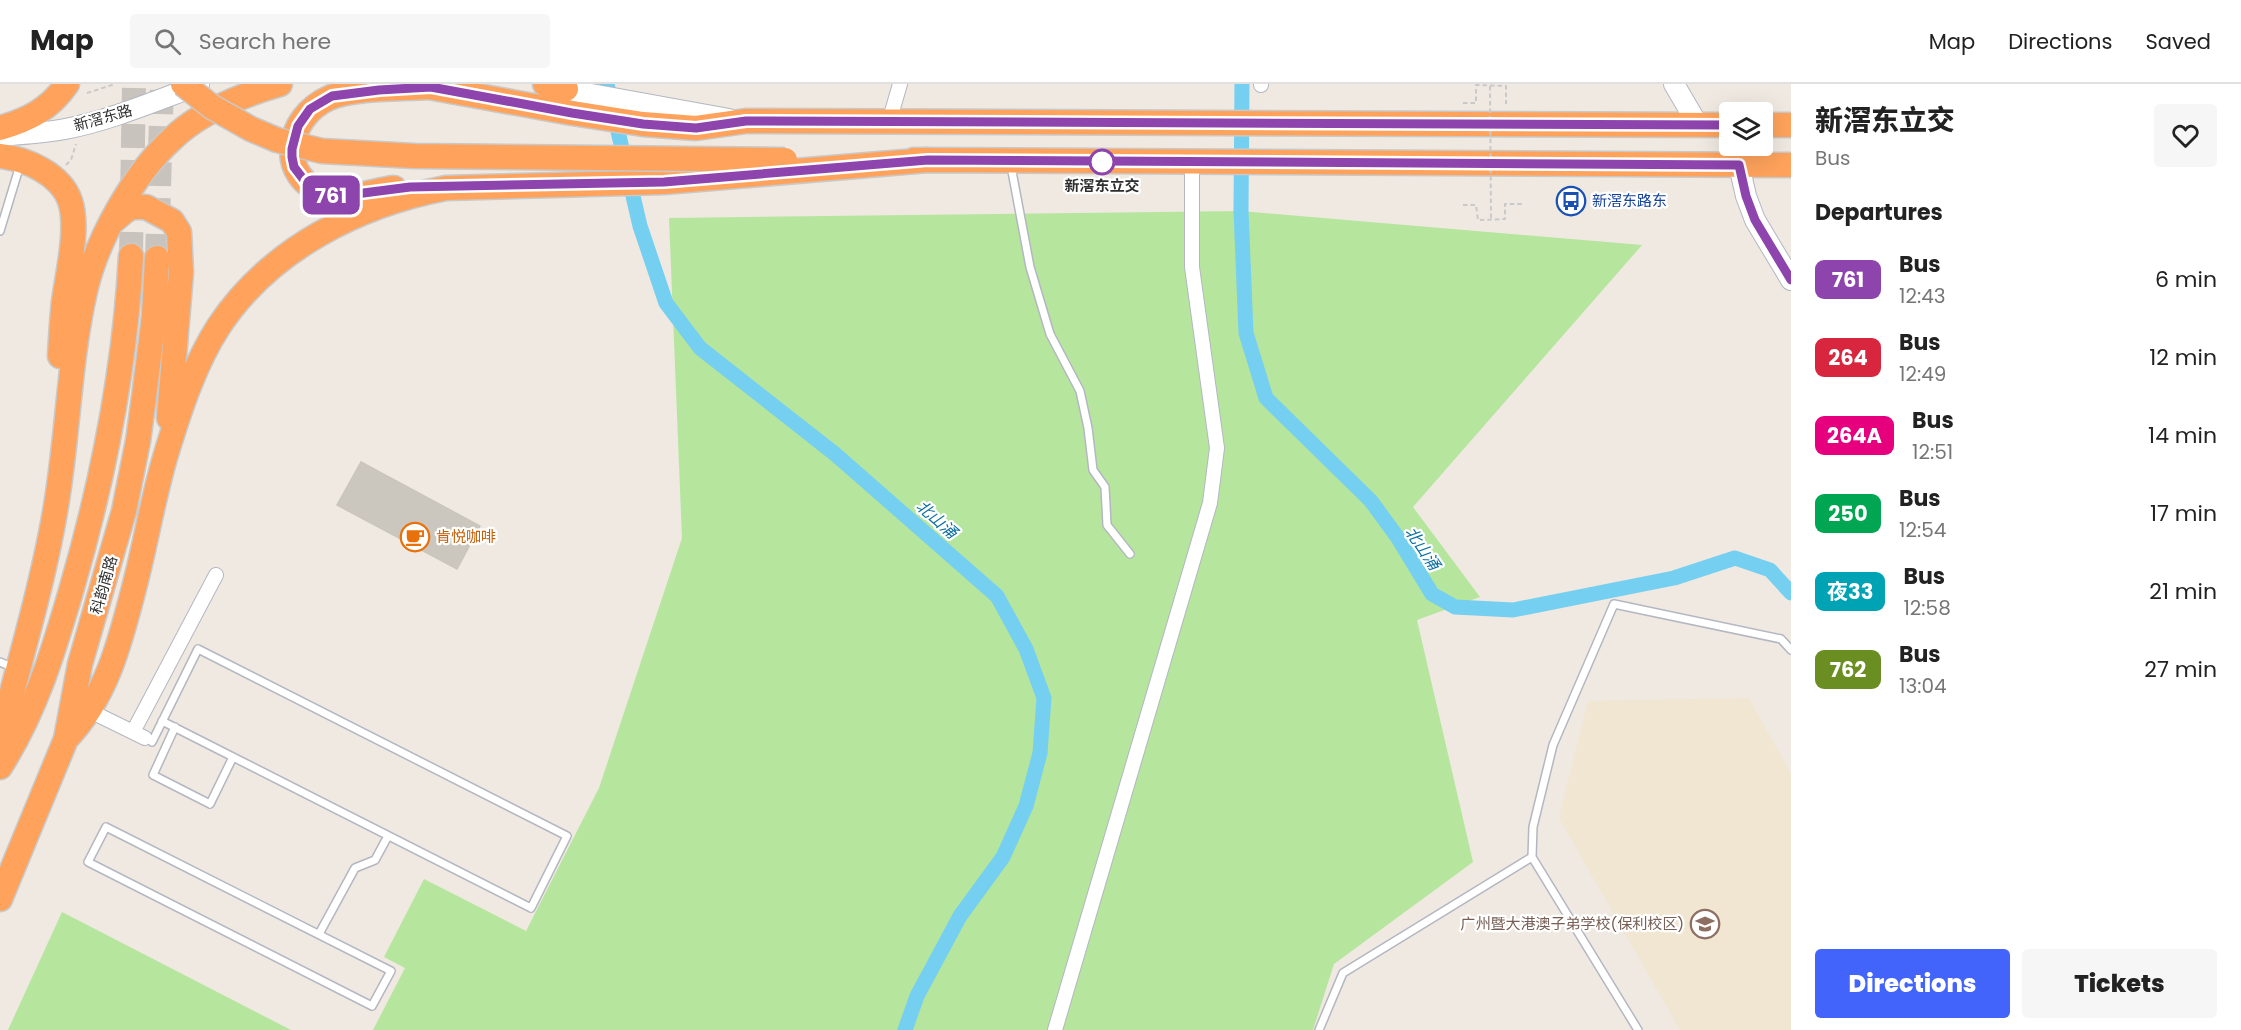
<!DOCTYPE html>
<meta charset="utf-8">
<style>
:root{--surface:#fff;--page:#f6f6f6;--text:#222;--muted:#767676;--line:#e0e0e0;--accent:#4264fb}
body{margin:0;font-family:Poppins,"Noto Sans SC",sans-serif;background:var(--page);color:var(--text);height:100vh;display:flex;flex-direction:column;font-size:22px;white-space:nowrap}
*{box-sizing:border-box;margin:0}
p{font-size:20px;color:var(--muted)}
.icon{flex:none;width:33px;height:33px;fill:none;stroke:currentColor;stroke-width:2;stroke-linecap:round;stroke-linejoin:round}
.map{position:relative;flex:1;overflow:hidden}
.details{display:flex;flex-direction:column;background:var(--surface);width:450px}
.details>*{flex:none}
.badge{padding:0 12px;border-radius:9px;font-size:21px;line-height:39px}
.tools{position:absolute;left:1719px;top:18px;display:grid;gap:12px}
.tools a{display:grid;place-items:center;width:54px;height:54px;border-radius:6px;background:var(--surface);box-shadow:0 6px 24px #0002;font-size:30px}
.map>.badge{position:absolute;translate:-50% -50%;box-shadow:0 0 0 3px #fff}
h2{padding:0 24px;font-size:22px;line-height:54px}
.round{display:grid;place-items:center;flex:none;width:63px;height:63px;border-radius:6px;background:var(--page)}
.head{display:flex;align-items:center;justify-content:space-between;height:102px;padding:0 24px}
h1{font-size:28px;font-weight:800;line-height:45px}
.primary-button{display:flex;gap:12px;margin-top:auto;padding:12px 24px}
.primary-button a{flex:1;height:69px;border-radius:6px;background:var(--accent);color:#fff;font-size:24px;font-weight:800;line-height:69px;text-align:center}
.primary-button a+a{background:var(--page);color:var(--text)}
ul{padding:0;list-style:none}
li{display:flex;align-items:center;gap:18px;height:78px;padding:0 24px}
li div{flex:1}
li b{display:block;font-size:22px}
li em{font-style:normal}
li .badge{min-width:66px;font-weight:700;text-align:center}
header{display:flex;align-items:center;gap:36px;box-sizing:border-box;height:84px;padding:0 30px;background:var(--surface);border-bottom:2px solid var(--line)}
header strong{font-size:28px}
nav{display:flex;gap:33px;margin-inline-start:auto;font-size:21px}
.search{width:420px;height:54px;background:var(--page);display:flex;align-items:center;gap:15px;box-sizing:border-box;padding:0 21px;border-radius:6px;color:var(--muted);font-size:22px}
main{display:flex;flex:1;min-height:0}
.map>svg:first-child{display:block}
.education{fill:#f0e6d1}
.green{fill:#b6e59e}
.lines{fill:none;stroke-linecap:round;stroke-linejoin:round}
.canal{stroke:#75cff0;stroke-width:15}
.building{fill:#cbc7bf;stroke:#cbc5ba;stroke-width:1.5}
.highway-tunnel{stroke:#c8c4bd;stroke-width:24;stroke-dasharray:24 12;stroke-linecap:butt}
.lane-casing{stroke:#b4b7c1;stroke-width:10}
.street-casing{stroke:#b4b7c1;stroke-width:16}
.secondary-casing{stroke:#b4b7c1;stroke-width:22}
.highway-casing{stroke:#c9c9c9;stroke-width:27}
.path{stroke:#c9c9c9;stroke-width:2;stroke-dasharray:4.5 3;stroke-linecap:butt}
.lane{stroke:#fff;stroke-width:7}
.street{stroke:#fff;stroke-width:14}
.secondary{stroke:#fff;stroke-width:20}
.highway{stroke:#ffa35c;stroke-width:24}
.highway-bridge-casing{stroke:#c9c9c9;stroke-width:27;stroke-linecap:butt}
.path-bridge{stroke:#c9c9c9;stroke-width:2;stroke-dasharray:4.5 3;stroke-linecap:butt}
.highway-bridge{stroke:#ffa35c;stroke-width:24}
.line-casing{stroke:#fff;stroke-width:14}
.line{stroke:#8e44ad;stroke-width:9}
.stop-dot{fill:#fff;stroke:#8e44ad;stroke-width:3}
.labels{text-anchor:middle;stroke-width:4.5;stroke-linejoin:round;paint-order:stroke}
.street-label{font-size:15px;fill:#2e2e2e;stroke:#fff}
.stop-label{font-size:15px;font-weight:bold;fill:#2e2e2e;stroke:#fff}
.transit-label{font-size:15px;fill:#164399;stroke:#fff;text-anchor:start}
.food-label{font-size:15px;fill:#c56008;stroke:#fff;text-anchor:start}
.education-label{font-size:15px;fill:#785e54;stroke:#fff;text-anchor:end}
.water-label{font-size:16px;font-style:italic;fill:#0d6fa3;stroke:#fff}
</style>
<header>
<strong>Map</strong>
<div class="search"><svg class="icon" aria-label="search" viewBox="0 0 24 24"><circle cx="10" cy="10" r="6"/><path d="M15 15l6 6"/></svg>Search here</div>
<nav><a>Map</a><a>Directions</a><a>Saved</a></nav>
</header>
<main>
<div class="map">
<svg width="1791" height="946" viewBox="0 0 1791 946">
<rect width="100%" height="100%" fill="#efe9e1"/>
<!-- education -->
<path class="education" d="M 1749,614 L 1791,690 L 1791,946 L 1680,946 L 1559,734 L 1588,617 Z"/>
<!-- green -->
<path class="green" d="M 1241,127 L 1642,161 L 1413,423 L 1480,513 L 1417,536 L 1473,778 L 1334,880 L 1313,946 L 373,946 L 405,884 L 384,873 L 424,795 L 526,847 L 599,704 L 682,454 L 669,134 Z
M 62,828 L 291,946 L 8,946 Z"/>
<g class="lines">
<!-- canal -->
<path class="canal" d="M 607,0 L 640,142 L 666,219 L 700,264 L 835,370 L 997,512 L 1026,565 L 1044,614 L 1040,669 L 1026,722 L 1003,773 L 960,832 L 917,912 L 905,946
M 1242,0 L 1241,127 L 1246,249 L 1266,314 L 1371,417 L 1398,454 L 1432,510 L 1455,523 L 1513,526 L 1674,494 L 1735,474 L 1770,486 L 1791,509"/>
</g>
<!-- building -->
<path class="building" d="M 361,378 L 480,442 L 457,485 L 337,421 Z"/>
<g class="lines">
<!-- highway-tunnel -->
<path class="highway-tunnel" d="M 131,172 L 134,0
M 157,174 L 162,0"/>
<!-- lane casing -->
<g class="lane-casing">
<path id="lane" d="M 1011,82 L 1030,183 L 1050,250 L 1080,307 L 1088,344 L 1093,386 L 1105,403 L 1107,441 L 1130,470
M 0,147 L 20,81
M 0,578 L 14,584
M 162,637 L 233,673 L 210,720 L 153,691 L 175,643
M 152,658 L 198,565 L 567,752 L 531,824 L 233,673
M 106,743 L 391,887 L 372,922 L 88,778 Z
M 319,850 L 355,784 L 375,776 L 388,752
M 1319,946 L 1343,889 L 1532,773
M 1638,946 L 1532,773 L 1533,743 L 1553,661 L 1614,520 L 1781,555 L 1791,566"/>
</g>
<!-- street casing -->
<g class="street-casing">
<path id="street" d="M 1261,1 L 1261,0
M 889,38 L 900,0
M 90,627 L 145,654
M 133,648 L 216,491
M 1055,946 L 1210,419 L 1217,364 L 1192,183 L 1192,79"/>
</g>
<!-- secondary casing -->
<g class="secondary-casing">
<path id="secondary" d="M 1674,0 L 1698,41
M 552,3 L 729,35
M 0,52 C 22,50 44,49 65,45 C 111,36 155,17 199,1
M 1739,81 L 1746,112 L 1755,136 L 1791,196"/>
</g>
<!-- highway casing -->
<g class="highway-casing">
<path id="highway" d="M 412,0 L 572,29 L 643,40 L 696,44 L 746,37 L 1730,41
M 545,0 L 566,5
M 1762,41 L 1791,41
M 0,44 C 28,36 50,25 67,0
M 0,72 C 26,75 61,90 70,117 C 79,143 68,189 64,217 C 62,235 61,254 60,272
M 914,76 L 1791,81
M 394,104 C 372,107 349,117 327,110 C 275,94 286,33 329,14 C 352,3 402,5 429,3
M 112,138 L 125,127 L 132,123 L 146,123 L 172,137 L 179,148 L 181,188 L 169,334
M 0,655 C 19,578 43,501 56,422 C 68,351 69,277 85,207 C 97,155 133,91 172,55 C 201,27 242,11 280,0
M 66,655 C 106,614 120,559 134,504 C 146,459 153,412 167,367 C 180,324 195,279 219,242 C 270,165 358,121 446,104 L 664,98 L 928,76
M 0,683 C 35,628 53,569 71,507 C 103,397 125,286 131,172
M 0,815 L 66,655 L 80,580 L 124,427 L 138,357 L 144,313 L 154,233 L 157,174"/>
</g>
<!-- path -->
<path class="path" d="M 87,9 L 115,0
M 1463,19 L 1476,19 L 1476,1 L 1506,2 L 1506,20
M 66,81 L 71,76 L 76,60
M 1463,121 L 1476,121 L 1478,136 L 1505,135 L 1505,120 L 1522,120"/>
<!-- lane -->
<use href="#lane" class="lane"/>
<!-- street -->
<use href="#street" class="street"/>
<!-- secondary -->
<use href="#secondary" class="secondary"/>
<!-- highway -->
<use href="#highway" class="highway"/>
<!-- highway-bridge casing -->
<g class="highway-bridge-casing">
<path id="highway-bridge" d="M 183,0 L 212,23 L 251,45 L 277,56 L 322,67 L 414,72 L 785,76"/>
</g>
<!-- path-bridge -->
<path class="path-bridge" d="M 1490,2 L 1491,136"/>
<!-- highway-bridge -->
<use href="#highway-bridge" class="highway-bridge"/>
</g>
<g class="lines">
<!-- line casing -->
<g class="line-casing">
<path id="line" d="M 1730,41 L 746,37 L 696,44 L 643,40 L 572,29 L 431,3 L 379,6 L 332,12 L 310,25 L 298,42 L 292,65 L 292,73 L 294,83 L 307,100 L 328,110 L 340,112 L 410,103 L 664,98 L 928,76 L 1739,81 L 1746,112 L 1755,136 L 1791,196"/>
</g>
<!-- line -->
<use href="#line" class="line"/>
</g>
<!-- icons -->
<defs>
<g id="bus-ring" transform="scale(1.5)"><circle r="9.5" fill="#fff" stroke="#1a4fb4" stroke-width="1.5"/><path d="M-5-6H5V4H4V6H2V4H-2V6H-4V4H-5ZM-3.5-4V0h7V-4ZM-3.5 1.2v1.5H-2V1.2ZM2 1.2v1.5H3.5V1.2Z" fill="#1a4fb4"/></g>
<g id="cafe-ring" transform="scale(1.5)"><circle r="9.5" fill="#fff" stroke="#e8710a" stroke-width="1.5"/><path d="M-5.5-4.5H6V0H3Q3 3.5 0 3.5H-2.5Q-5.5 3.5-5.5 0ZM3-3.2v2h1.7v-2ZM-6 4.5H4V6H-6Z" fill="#e8710a"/></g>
<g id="school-ring" transform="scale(1.5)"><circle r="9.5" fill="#fff" stroke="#8d6e63" stroke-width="1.5"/><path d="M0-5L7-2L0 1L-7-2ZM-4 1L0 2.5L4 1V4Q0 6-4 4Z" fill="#8d6e63"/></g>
</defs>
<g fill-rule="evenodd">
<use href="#bus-ring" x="1571" y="117"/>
<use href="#cafe-ring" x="415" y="453"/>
<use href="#school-ring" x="1705" y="840"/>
</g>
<!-- markers -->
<circle class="stop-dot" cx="1102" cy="78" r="12"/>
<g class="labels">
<!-- street labels -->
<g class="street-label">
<text transform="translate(103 34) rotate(-16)" y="5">新滘东路</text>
<text transform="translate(104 501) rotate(-74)" y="5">科韵南路</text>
</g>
<!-- stop labels -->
<g class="stop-label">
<text x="1102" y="107">新滘东立交</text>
</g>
<!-- transit labels -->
<g class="transit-label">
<text x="1592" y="122">新滘东路东</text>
</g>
<!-- food labels -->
<g class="food-label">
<text x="436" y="458">肯悦咖啡</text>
</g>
<!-- education labels -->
<g class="education-label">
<text x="1684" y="845">广州暨大港澳子弟学校(保利校区)</text>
</g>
<!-- water labels -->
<g class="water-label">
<text transform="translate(937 435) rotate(41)" y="6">北山涌</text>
<text transform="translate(1423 464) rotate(56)" y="6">北山涌</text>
</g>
</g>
</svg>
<div class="tools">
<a><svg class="icon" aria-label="layers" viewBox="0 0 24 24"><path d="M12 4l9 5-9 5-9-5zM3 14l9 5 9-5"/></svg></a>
</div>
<b class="badge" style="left:331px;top:111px;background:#8e44ad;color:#fff">761</b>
</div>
<section class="details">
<div class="head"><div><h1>新滘东立交</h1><p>Bus</p></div><a class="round"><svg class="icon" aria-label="heart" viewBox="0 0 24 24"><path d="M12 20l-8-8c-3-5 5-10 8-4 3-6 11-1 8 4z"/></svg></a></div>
<h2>Departures</h2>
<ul>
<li><span class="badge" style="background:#8e44ad;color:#fff">761</span><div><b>Bus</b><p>12:43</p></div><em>6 min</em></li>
<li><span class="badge" style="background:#d7263d;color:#fff">264</span><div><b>Bus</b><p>12:49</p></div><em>12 min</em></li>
<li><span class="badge" style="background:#e6007e;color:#fff">264A</span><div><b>Bus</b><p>12:51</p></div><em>14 min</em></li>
<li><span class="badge" style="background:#00a651;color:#fff">250</span><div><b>Bus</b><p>12:54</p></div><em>17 min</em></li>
<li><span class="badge" style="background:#00a3b4;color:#fff">夜33</span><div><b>Bus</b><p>12:58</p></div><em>21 min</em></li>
<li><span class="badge" style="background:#6b8e23;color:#fff">762</span><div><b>Bus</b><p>13:04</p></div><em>27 min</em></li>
</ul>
<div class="primary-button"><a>Directions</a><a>Tickets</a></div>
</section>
</main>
